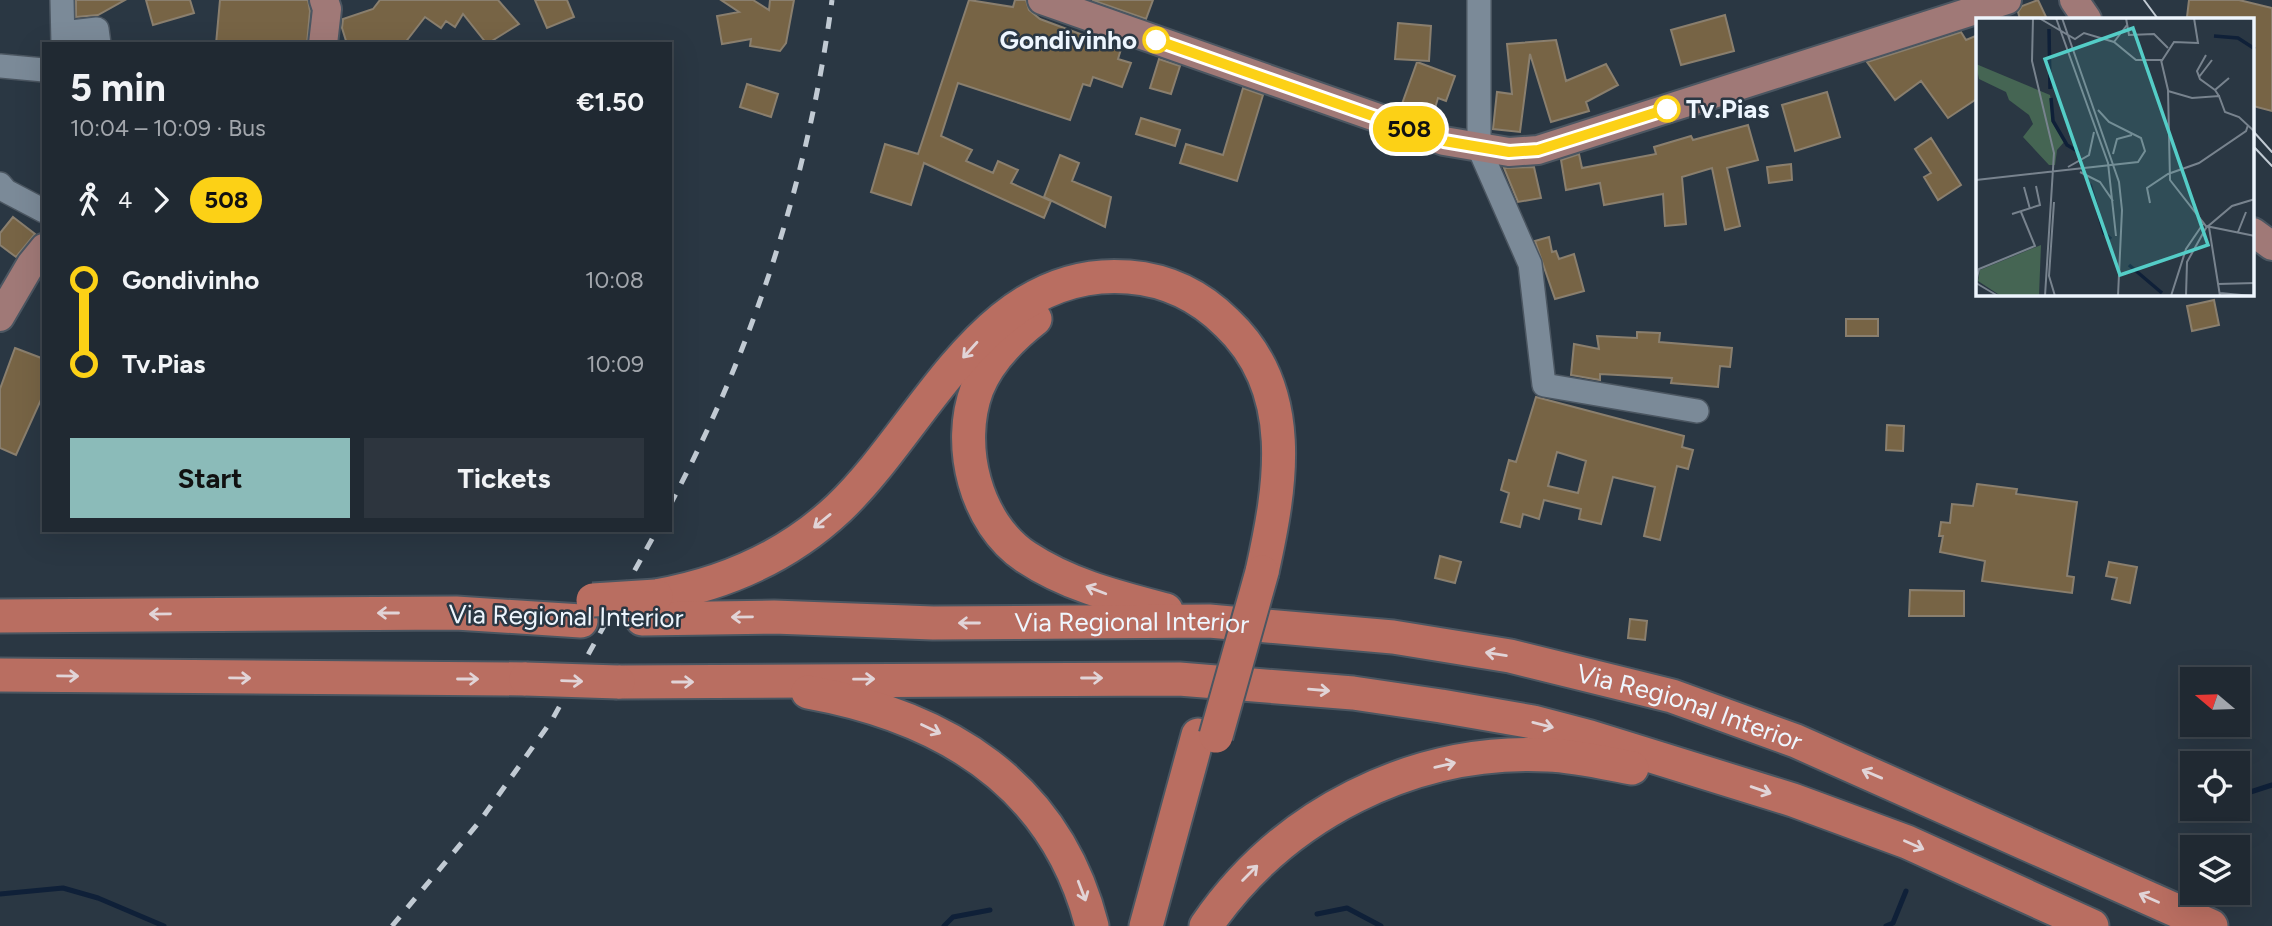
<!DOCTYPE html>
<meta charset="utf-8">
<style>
:root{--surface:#202932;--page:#2d353e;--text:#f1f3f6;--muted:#a2a6ac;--line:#3d454d;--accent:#8bbbb9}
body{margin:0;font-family:Figtree,sans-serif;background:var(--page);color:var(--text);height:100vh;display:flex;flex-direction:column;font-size:26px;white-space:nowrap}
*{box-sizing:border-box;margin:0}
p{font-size:23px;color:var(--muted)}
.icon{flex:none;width:38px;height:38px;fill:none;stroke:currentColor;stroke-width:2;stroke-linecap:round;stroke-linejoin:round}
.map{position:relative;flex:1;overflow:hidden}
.panel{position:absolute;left:42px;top:42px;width:630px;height:490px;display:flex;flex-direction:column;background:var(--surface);border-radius:0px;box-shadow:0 7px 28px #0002,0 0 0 2px var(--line)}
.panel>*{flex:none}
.badge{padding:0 14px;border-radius:23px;font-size:24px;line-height:46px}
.needle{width:46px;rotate:289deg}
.controls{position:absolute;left:2180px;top:667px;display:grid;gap:14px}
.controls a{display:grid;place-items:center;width:70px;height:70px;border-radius:0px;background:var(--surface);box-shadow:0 7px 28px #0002,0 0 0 2px var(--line);font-size:35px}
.map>.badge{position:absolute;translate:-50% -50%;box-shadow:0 0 0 4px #fff}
.legs{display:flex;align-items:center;gap:10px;height:77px;padding:0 28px;font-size:23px}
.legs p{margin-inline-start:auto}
.headline{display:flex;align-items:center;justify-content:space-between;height:119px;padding:0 28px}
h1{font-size:38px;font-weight:700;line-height:52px}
.primary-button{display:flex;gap:14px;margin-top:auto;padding:14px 28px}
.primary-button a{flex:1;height:80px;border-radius:0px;background:var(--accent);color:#111;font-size:28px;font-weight:700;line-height:80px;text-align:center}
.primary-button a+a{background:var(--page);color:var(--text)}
ul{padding:0 28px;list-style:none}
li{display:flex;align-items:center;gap:24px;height:84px;font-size:26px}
li i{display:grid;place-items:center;width:10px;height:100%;margin:0 9px;background:currentColor}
li i::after{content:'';width:18px;height:18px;margin:-9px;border:5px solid;border-radius:50%;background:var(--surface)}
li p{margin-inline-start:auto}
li:first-child i{background:linear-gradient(#0000 50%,currentColor 0)}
li:last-child i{background:linear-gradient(currentColor 50%,#0000 0)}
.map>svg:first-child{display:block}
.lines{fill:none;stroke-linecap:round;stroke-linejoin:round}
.stream{stroke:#0f2038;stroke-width:5}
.building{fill:#776445;stroke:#8a7f6e;stroke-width:2;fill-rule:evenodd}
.minor-casing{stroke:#4b5661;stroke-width:26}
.major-casing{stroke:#4b5661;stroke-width:32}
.highway-casing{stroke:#4b5661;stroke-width:37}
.minor{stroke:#7b8a98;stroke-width:23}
.major{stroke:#a07977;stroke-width:28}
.highway{stroke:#b96e61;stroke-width:33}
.tram{stroke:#c1cad3;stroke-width:2}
.rail{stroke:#c1cad3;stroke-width:5;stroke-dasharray:12 12;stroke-linecap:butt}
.highway-bridge-casing{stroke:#4b5661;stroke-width:37;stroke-linecap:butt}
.highway-bridge{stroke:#b96e61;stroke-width:33}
.oneway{stroke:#e1d4d7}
.line-1-casing{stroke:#fff;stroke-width:16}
.line-1{stroke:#fcd116;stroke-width:10}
.stop-1-dot{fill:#fff;stroke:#fcd116;stroke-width:3.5}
.labels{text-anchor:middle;stroke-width:5;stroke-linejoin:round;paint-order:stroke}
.stop-label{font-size:26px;font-weight:bold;fill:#eef6fe;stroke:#2a3743;text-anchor:end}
.street-label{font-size:26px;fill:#eef6fe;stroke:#2a3743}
.inset-river{fill:none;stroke:#0f2038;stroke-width:3.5}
.inset-road{fill:none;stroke:#78838e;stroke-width:2}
.view{fill:#54cdc7;fill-opacity:0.15;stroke:#54cdc7;stroke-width:3.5}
.inset-edge{fill:none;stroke:#eef6fe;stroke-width:3.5}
</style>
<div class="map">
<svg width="2272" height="926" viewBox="0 0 2272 926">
<rect width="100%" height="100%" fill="#2a3743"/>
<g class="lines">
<!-- stream -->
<path class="stream" d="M 2238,796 L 2272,785
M 0,894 L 63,888 L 98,898 L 164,926
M 1317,914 L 1347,908 L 1381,926
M 944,926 L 953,917 L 990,910
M 1886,926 L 1893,923 L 1906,891"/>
</g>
<!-- building -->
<path class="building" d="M 76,0 L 125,0 L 98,15 L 76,17 Z
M 146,0 L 190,0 L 194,13 L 153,25 Z
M 220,0 L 308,0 L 310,11 L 307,44 L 216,44 Z
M 380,0 L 498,0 L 519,24 L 487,44 L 463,14 L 455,27 L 446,21 L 441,28 L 425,17 L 404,44 L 347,44 L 342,28 L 343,19 L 373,9 Z
M 535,0 L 567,0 L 574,17 L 547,28 Z
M 721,0 L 753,0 L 769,10 L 770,0 L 794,0 L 786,43 L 780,51 L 750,46 L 751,39 L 722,44 L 717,16 L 739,12 Z
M 969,0 L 1013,7 L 1015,0 L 1026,0 L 1029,10 L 1040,19 L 1121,49 L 1118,59 L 1131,63 L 1122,87 L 1093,77 L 1090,86 L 1083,84 L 1070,120 L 958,83 L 941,136 L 972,150 L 966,161 L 993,173 L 998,161 L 1018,170 L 1011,183 L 1051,201 L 1044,218 L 924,163 L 911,205 L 871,192 L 885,144 L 918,154 Z
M 1092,0 L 1153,0 L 1146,19 Z
M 2038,0 L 2047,19 L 2020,19 L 2018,12 L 2022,6 Z
M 2189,0 L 2239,0 L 2272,8 L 2272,111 L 2253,106 L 2253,19 L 2187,17 Z
M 1725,15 L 1734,51 L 1681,65 L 1671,30 Z
M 1398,23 L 1431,26 L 1429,61 L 1395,59 Z
M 1961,32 L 1966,40 L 1978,35 L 1978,98 L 1948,118 L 1921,81 L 1895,100 L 1867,62 Z
M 1556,40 L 1566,81 L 1606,64 L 1618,85 L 1586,102 L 1589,111 L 1551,122 L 1530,54 L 1520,132 L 1493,129 L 1497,92 L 1512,94 L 1507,44 Z
M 1159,59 L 1180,66 L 1171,94 L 1150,88 Z
M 1417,62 L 1455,76 L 1446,101 L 1438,98 L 1433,115 L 1402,104 Z
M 747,84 L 778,94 L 771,117 L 740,107 Z
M 1243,88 L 1263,95 L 1237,181 L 1180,163 L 1186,144 L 1223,155 Z
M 1827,92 L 1840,137 L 1795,151 L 1782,105 Z
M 1141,118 L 1180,130 L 1175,146 L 1136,134 Z
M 1748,125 L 1758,160 L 1727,168 L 1740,226 L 1725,230 L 1712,168 L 1682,177 L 1686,224 L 1665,226 L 1663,194 L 1604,205 L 1600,183 L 1566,190 L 1561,160 L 1579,154 L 1582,168 L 1656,154 L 1654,147 L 1691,136 L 1693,140 Z
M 1931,138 L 1961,185 L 1938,200 L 1924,177 L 1931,173 L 1915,149 Z
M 1060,155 L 1079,163 L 1072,181 L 1111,197 L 1105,227 L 1044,197 Z
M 1791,164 L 1792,180 L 1769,183 L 1767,167 Z
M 1534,167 L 1541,198 L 1518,202 L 1504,168 Z
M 13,217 L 35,234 L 16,257 L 0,245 L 0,233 Z
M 1549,237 L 1552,252 L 1556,251 L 1559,259 L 1574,254 L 1584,291 L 1555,299 L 1535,241 Z
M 2214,300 L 2219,325 L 2192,331 L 2187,306 Z
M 1846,319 L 1878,319 L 1878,336 L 1846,336 Z
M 1637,332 L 1660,333 L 1659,342 L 1732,348 L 1730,367 L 1720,366 L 1718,387 L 1671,383 L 1672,378 L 1600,374 L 1600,380 L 1571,375 L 1574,344 L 1599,349 L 1597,336 L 1637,338 Z
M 15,348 L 44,359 L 44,393 L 16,455 L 0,448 L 0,389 Z
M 1536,397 L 1684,436 L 1682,447 L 1693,450 L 1688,469 L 1677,466 L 1660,540 L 1644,536 L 1655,487 L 1613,477 L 1601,524 L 1579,519 L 1581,509 L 1544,500 L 1539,519 L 1523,514 L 1520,527 L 1501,522 L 1509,493 L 1501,490 L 1509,460 L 1516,462 ZM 1557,452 L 1586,461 L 1578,493 L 1548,486 Z
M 1887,425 L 1904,426 L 1903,451 L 1886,450 Z
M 1977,484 L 2017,489 L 2016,494 L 2077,502 L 2067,576 L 2074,577 L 2072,593 L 1982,581 L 1985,561 L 1940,552 L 1943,536 L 1939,536 L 1941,522 L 1950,523 L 1952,504 L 1973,506 Z
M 1440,556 L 1461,562 L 1455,583 L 1435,578 Z
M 2109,562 L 2137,567 L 2130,603 L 2112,599 L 2117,578 L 2106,576 Z
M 1910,590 L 1964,591 L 1964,616 L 1909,616 Z
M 1630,619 L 1647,621 L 1645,640 L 1628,638 Z"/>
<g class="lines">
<!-- minor casing -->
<g class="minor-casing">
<path id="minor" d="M 62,0 L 63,44
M 1479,0 L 1479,148 L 1530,264 L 1544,385 L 1697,411
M 63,33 L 97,29 L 99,44
M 0,66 L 44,70
M 0,184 L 6,191 L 44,211"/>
</g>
<!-- major casing -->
<g class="major-casing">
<path id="major" d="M 1042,0 L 1444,141 L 1509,152 L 1538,150 L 2007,0
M 2074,0 L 2087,19
M 323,44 L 327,9 L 324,0
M 2253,232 L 2272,246
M 0,317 L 31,264 L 44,248"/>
</g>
<!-- highway casing -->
<g class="highway-casing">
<g id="highway">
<path d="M 1035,319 C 1012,337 988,361 977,389 C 956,445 975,523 1026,557 C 1068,585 1117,597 1166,610"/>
<path d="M 656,596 C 724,584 788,556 839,508 C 926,425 986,265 1129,277 C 1167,280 1200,296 1227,323 C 1298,390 1281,486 1262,572"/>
<path d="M 0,616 L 456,613 L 581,621"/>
<path id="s1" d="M 642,619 L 774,617 L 933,623 L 1209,621 L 1393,637 L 1510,656 L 1672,696 L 1796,741 L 2211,926"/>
<path d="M 0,675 L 526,679"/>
<path d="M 618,682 L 1179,679 L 1353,693 L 1441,706 L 1533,722 L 1590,737 L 1793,800 L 1907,842 L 2092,926"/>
<path d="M 808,692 C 946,717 1056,784 1092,926"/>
<path d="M 1146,926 L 1198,735"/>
<path d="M 1206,926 C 1282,815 1413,748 1548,755 C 1575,756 1605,763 1632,768"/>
</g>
</g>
<!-- minor -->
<use href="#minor" class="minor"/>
<!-- major -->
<use href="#major" class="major"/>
<!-- highway -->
<use href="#highway" class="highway"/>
<!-- tram -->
<path class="tram" d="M 2144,0 L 2158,19
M 2253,131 L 2272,152
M 2255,148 L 2272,166"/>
<!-- rail -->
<path class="rail" d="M 670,505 C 754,347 809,177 832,0
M 392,926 L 480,821 L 552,720 L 657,530"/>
<!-- highway-bridge casing -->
<g class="highway-bridge-casing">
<path id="highway-bridge" d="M 593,600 L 656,596
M 526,679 L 618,682
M 1216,736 L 1262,572"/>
</g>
<!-- highway-bridge -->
<use href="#highway-bridge" class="highway-bridge"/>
</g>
<!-- one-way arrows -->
<defs><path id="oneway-shaft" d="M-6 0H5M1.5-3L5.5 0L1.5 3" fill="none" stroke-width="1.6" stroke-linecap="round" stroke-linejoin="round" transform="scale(1.75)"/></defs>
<g class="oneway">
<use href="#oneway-shaft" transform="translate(970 350) rotate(132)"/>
<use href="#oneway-shaft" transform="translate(822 521) rotate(141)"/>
<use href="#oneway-shaft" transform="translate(1096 590) rotate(-159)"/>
<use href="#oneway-shaft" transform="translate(388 613) rotate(180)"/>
<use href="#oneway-shaft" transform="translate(160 614) rotate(179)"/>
<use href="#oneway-shaft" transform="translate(742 617) rotate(179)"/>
<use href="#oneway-shaft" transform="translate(969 623) rotate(180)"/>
<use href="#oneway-shaft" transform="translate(1496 654) rotate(-171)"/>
<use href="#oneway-shaft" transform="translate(68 676) rotate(1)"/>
<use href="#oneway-shaft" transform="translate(240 678) rotate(1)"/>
<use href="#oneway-shaft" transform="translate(1092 678)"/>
<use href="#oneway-shaft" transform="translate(468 679)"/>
<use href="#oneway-shaft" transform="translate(864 679) rotate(-1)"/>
<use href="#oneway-shaft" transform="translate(572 681) rotate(2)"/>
<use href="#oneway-shaft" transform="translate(683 682)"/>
<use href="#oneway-shaft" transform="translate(1319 690) rotate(5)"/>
<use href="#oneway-shaft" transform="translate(1543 725) rotate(14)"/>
<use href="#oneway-shaft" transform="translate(931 729) rotate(25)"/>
<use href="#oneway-shaft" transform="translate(1445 765) rotate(-13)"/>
<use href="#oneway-shaft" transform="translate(1872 774) rotate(-157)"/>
<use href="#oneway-shaft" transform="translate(1761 790) rotate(19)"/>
<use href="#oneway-shaft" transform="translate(1914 845) rotate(24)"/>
<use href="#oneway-shaft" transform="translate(1250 873) rotate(-45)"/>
<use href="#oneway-shaft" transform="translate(1082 891) rotate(69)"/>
<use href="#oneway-shaft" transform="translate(2149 898) rotate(-156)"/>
</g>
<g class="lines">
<!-- line-1 casing -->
<g class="line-1-casing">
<path id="line-1" d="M 1156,40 L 1444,141 L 1509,152 L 1538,150 L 1667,109"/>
</g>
<!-- line-1 -->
<use href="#line-1" class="line-1"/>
</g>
<!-- markers -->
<g class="stop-1-dot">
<circle cx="1156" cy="40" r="12"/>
<circle cx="1667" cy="109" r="12"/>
</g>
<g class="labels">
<!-- stop labels -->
<g class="stop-label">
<text x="1137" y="49">Gondivinho</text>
<text x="1686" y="118" text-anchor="start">Tv.Pias</text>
</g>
<!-- street labels -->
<g class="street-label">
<text transform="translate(566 616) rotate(1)" y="9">Via Regional Interior</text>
<text dy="9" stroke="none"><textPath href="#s1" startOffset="490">Via Regional Interior</textPath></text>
<text dy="9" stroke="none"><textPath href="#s1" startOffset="1057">Via Regional Interior</textPath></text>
</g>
</g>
<!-- overview -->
<g transform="translate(1976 18)">
<rect width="278" height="278" fill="#2a3743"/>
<path d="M 0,46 L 74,77 L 79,109 L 89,123 L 81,132 L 79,147 L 73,147 L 47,119 L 57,106 L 53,97 L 33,82 L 30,74 L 3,61 ZM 65,227 L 63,278 L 25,278 L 2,263 L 4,252 Z" fill="#456553"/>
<path class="inset-river" d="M 73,11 L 74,71M 238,18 L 262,20 L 279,31M 75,80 L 77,103 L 91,127 L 103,134M 114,166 L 128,215 L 135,221M 153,247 L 186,275"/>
<path class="inset-road" d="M 57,0 L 56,43 L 78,135 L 69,278M 63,0 L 99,21 L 108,15 L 138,24 L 160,42 L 185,42 L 192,72 L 194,162 L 230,208 L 279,218M 80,0 L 132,145 L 140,218M 86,0 L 143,164 L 146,192 L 142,278M 150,0 L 153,17 L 178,16 L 192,30M 138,24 L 151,7M 230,37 L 221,53 L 224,61 L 239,72M 185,44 L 198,24 L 222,25 L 218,0M 223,59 L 236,42M 192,73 L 216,80 L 243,78 L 249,94 L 263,99 L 279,114M 243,78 L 239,72 L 253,60M 137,136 L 141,121 L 156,117M 92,149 L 113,137 L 118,114M 104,154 L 124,164 L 137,183M 0,162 L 162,144 L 169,133 L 165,120 L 133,104 L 122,92M 48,169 L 54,191M 78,184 L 73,258 L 79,278M 174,185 L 171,170 L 192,156 L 223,145 L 270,113 L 272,107M 36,196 L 64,187 L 60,168M 233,209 L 244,278M 262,214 L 270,194M 0,264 L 3,251 L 59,228 L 45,194M 0,265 L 22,278M 242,266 L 279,265M 244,275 L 276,278M 195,278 L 210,231 L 227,206M 210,278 L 211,244 L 230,210 L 256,188 L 279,181"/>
<path class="view" d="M 157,10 L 232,227 L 144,257 L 69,41 Z"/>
<rect width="278" height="278" class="inset-edge"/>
</g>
</svg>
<div class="controls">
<a><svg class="needle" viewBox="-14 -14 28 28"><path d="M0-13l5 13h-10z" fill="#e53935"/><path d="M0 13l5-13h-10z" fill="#a2a6ac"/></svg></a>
<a><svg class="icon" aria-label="locate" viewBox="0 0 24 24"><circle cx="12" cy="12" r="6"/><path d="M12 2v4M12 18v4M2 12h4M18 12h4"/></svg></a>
<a><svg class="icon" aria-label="layers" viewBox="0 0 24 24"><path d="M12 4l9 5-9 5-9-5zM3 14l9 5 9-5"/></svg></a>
</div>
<b class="badge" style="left:1409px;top:129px;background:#fcd116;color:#111">508</b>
<section class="panel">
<div class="headline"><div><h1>5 min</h1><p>10:04 – 10:09 · Bus</p></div><b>€1.50</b></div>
<div class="legs"><svg class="icon" aria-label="walk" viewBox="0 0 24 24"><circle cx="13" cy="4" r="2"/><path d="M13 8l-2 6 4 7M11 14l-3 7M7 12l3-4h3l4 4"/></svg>4<svg class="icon" aria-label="forward" viewBox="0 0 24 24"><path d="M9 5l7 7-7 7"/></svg><b class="badge" style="background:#fcd116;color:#111">508</b></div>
<ul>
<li><i style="color:#fcd116"></i><b>Gondivinho</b><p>10:08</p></li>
<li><i style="color:#fcd116"></i><b>Tv.Pias</b><p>10:09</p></li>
</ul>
<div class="primary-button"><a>Start</a><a>Tickets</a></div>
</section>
</div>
